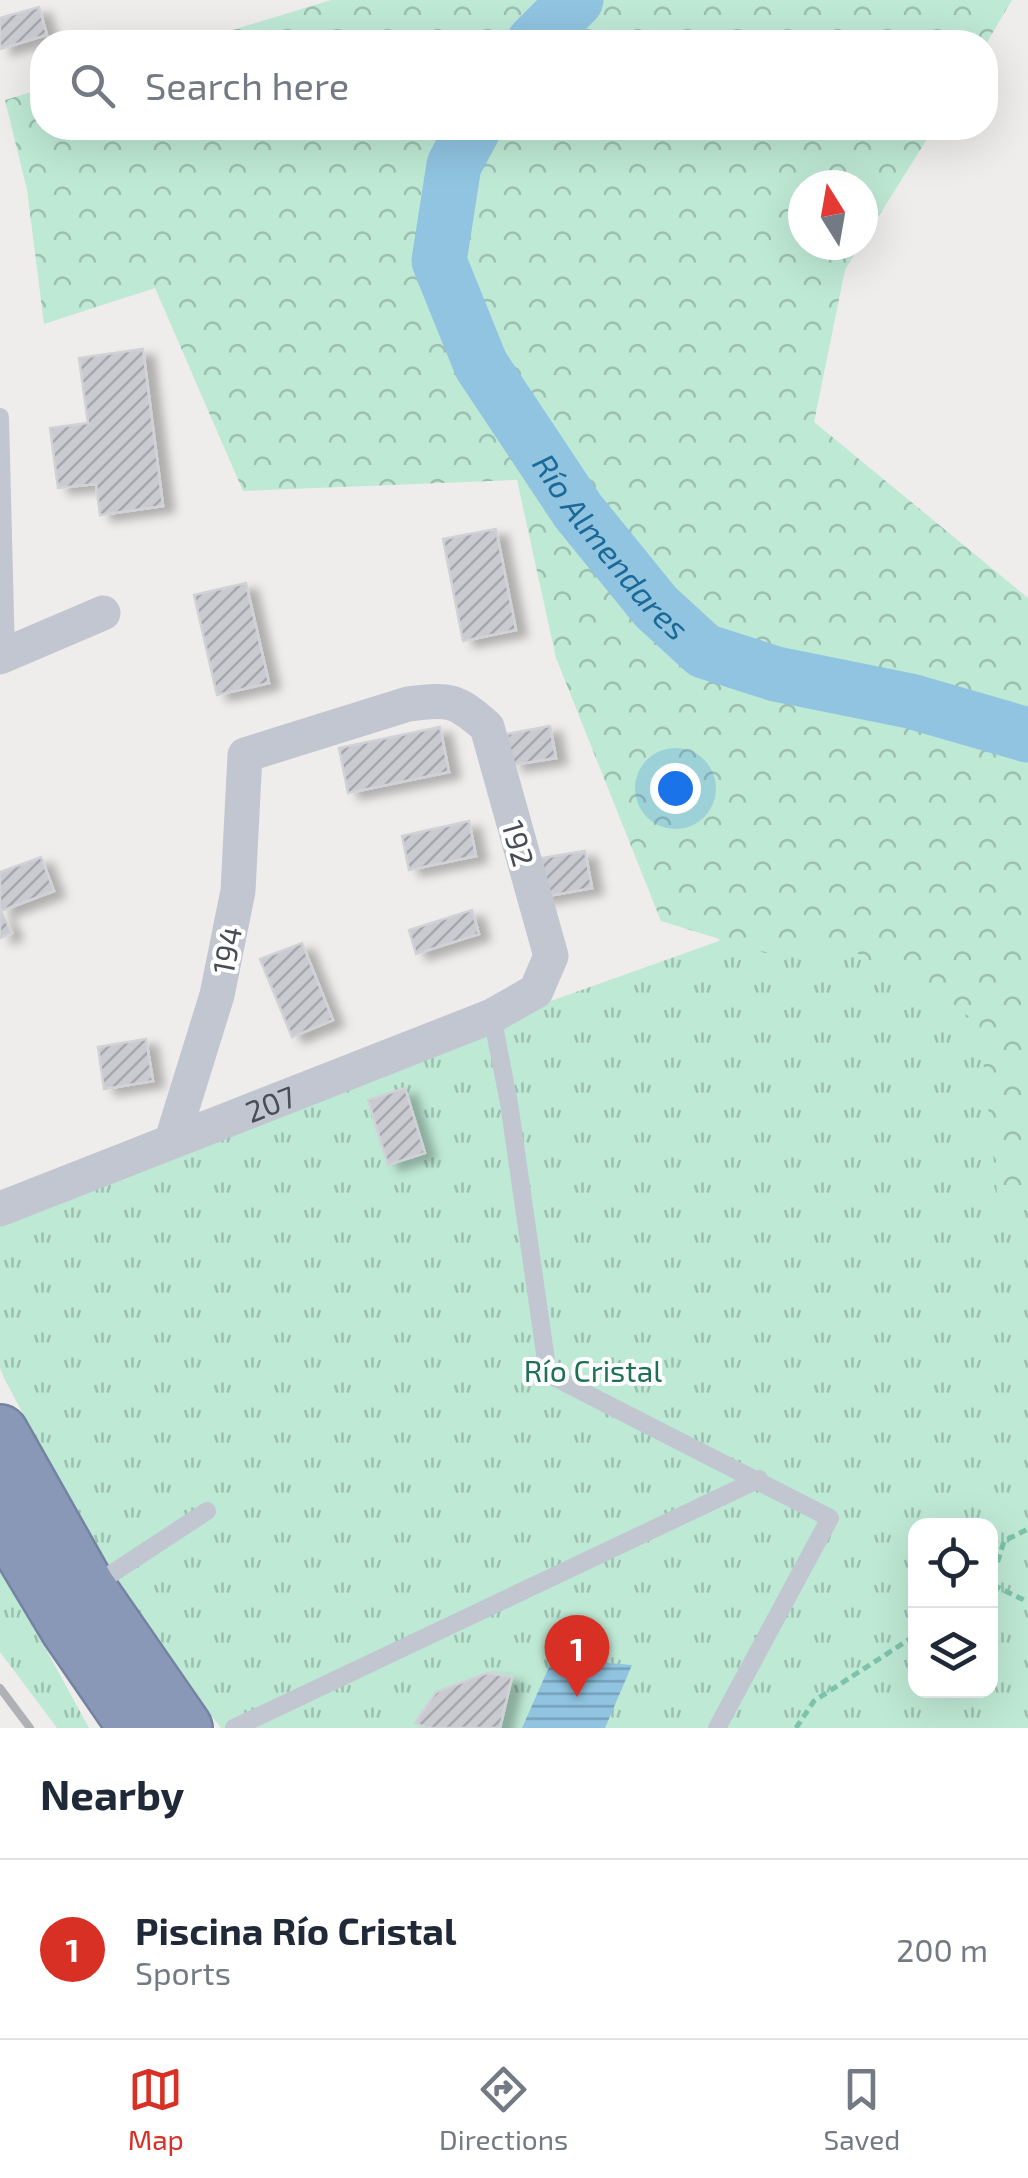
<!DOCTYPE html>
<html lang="en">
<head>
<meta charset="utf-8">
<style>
	body { margin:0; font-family:"Exo 2",sans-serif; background:#f2f2f3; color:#1f2937 }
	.controls { position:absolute; right:30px; bottom:30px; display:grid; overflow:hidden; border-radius:20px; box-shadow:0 10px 40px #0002 }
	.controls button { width:90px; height:90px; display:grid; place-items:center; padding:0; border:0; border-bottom:2px solid #e0e1e3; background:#fff; color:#1f2937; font:50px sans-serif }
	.compass { position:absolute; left:788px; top:170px; width:90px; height:90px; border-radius:50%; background:#fff; box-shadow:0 10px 40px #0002; rotate:349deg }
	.you { position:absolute; left:675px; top:788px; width:35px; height:35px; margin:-25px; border:8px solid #fff; border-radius:50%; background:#1a73e8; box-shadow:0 0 0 15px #1a73e833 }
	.badge { display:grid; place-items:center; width:65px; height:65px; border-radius:50%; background:#d93025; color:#fff; font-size:32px; font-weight:700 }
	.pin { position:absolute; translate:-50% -82px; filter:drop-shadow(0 2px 5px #0008) }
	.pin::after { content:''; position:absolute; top:52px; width:35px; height:30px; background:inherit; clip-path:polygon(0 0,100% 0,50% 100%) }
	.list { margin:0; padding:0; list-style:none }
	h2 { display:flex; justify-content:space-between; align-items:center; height:130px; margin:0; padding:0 40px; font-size:42px }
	h2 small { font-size:32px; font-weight:400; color:#747a83 }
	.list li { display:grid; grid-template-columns:65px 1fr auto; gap:30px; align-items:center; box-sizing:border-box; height:180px; padding:0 40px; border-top:2px solid #e0e1e3 }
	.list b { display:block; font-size:38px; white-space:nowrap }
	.list p { margin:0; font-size:32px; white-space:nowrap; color:#747a83 }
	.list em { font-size:32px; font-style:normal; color:#747a83 }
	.icon { flex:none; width:55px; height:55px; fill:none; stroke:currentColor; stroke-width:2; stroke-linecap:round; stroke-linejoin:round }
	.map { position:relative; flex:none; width:1028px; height:1728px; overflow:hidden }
	.search { position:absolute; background:#fff; box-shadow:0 10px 40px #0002; left:30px; right:30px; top:30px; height:110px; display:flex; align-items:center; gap:25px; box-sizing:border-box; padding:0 35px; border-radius:40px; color:#747a83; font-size:38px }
	.sheet { height:310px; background:#fff }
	nav { display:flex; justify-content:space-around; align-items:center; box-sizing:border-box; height:140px; border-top:2px solid #e0e1e3; background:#fff; font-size:28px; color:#747a83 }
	nav a { display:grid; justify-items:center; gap:5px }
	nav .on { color:#d93025 }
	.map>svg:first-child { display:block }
	.grass { fill:url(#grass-tufts); fill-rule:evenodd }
	.forest { fill:url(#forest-crowns) }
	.water { fill:url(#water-rules) }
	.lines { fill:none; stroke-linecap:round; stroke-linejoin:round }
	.river { stroke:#90c4e1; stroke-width:55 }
	.building { fill:url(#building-hatch); stroke:#d1d2d7; stroke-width:2.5; filter:url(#shadow) }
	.highway-casing { stroke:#7483a2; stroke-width:60 }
	.path { stroke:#7bc3aa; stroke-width:5; stroke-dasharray:8 5; stroke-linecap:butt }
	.lane { stroke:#c1c6d0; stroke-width:18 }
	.street { stroke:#c1c6d0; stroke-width:35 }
	.highway { stroke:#8998b6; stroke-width:55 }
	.rail { stroke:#afb1b6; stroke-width:8 }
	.labels { text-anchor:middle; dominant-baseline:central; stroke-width:8; stroke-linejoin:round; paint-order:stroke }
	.street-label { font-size:30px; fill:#474d57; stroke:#fff }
	.park-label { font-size:30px; fill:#207054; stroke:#fff }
	.water-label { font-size:32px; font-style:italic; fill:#1b6996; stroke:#fff }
</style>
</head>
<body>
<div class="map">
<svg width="1028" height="1728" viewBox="0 0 1028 1728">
	<defs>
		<pattern id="grass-tufts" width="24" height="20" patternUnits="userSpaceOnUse" patternTransform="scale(2.5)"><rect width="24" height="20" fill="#bee9d5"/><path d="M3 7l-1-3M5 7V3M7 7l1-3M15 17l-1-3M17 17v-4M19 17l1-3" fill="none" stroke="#9cbfb0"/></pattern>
		<pattern id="forest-crowns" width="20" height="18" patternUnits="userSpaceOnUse" patternTransform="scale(2.5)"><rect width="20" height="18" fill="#bee9d5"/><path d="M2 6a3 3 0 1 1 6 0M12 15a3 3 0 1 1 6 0" fill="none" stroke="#9cbfb0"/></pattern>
		<pattern id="water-rules" width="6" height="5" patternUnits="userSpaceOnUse" patternTransform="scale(2.5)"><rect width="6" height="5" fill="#90c4e1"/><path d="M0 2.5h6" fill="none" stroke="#77a1b9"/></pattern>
		<pattern id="building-hatch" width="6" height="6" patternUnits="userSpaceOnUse" patternTransform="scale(2.5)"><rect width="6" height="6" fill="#cacbd1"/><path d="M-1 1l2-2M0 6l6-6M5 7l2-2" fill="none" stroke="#a6a7ac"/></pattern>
		<filter id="shadow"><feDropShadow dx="11" dy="6" stdDeviation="5" flood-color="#0004"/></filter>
	</defs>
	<rect width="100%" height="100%" fill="#efedec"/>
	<g class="grass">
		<path d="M770,693L1028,767V1728H221C134,1621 68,1499 4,1378L0,1368V1226L545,1003L719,941ZM916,1526H990V1690H916Z"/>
		<polygon points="0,1565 89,1728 57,1728 0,1652"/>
	</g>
	<g class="forest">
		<polygon points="331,0 1012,0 986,44 193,42"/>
		<polygon points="42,89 42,128 934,128 863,241 863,185 803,185 803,245 860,245 845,270 814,422 1028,598 1028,1211 998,1201 979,1022 846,947 765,953 661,921 556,658 517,480 243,491 155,288 44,324 27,190 5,100"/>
	</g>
	<polygon class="water" points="553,1658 632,1665 605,1728 522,1728"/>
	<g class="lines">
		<g class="river">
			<polyline points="534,42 576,0"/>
			<path id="s1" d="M474,128L454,165L439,261L481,365L578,511L656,607L704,651L776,674L910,701L1028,735"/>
		</g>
	</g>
	<g class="building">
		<polygon points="39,7 47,35 0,49 0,18"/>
		<polygon points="143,349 163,506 100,515 96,484 58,488 50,428 88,423 79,358"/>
		<polygon points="496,529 516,630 463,641 443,539"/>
		<polygon points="246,583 269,683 217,695 194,595"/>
		<polygon points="550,726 556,758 512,765 507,734"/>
		<polygon points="440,727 449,772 348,793 339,748"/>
		<polygon points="469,821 476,856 409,870 402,836"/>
		<polygon points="585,851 592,888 537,898 530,860"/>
		<polygon points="41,857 54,891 1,911 12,933 0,938 0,872"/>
		<polygon points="472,910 479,934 416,954 409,930"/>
		<polygon points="302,943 333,1020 292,1037 260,959"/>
		<polygon points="146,1039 153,1081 104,1089 98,1047"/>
		<polygon points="405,1088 425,1153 388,1165 368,1100"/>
		<polygon points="487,1673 512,1677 500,1728 427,1728 415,1723 436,1692"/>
	</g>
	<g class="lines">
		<defs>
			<g id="highway">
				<polyline points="0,1433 88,1589 184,1728"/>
				<polyline points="0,1514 69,1629 137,1728"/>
			</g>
		</defs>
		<use href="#highway" class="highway-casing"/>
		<g class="path">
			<polyline points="993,1585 1028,1602"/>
			<polyline points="990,1587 1004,1541 1028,1529"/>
			<polyline points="796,1728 814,1701 916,1635"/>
		</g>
		<g class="lane">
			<polyline points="0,417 6,655"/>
			<polyline points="492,1016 509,1103 548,1374 830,1518 717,1728"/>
			<polyline points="93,1586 207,1511"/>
			<polyline points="234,1728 759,1479"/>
		</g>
		<g class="street">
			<polyline points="0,657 103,613"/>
			<path id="s2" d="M0,1209L492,1016L536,991L551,956L487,727C455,699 451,699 408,704L245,755L238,891L217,995L172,1140"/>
		</g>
		<use href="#highway" class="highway"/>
		<polyline class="rail" points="0,1688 30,1728"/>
	</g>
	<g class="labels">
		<g class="street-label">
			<text transform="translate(519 843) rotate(74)">192</text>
			<text transform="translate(226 950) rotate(-79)">194</text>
			<text stroke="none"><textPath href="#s2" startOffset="290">207</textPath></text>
		</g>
		<g class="park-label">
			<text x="593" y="1370">Río Cristal</text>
		</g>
		<g class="water-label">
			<text stroke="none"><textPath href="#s1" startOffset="475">Río Almendares</textPath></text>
		</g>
	</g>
</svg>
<div class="controls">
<button><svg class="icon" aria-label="locate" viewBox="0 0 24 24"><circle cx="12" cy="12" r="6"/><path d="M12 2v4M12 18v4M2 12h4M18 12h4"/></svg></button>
<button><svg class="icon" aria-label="layers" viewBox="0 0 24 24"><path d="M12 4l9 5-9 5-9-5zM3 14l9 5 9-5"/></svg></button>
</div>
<svg class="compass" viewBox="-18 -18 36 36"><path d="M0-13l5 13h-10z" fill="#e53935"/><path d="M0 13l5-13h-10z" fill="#747a83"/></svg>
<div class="you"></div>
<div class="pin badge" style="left:577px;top:1697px">1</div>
<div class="search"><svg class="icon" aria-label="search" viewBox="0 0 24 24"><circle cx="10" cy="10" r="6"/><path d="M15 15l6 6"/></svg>Search here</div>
</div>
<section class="sheet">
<h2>Nearby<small></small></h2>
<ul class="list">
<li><span class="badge">1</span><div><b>Piscina Río Cristal</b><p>Sports</p></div><em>200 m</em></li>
</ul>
</section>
<nav>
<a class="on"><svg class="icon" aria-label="map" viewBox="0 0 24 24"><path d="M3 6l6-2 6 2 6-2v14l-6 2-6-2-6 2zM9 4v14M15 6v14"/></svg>Map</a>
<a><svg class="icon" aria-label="directions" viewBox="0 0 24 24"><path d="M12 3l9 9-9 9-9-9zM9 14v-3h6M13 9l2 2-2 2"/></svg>Directions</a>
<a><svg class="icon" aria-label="saved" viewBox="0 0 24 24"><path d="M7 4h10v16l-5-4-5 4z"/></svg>Saved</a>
</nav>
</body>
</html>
